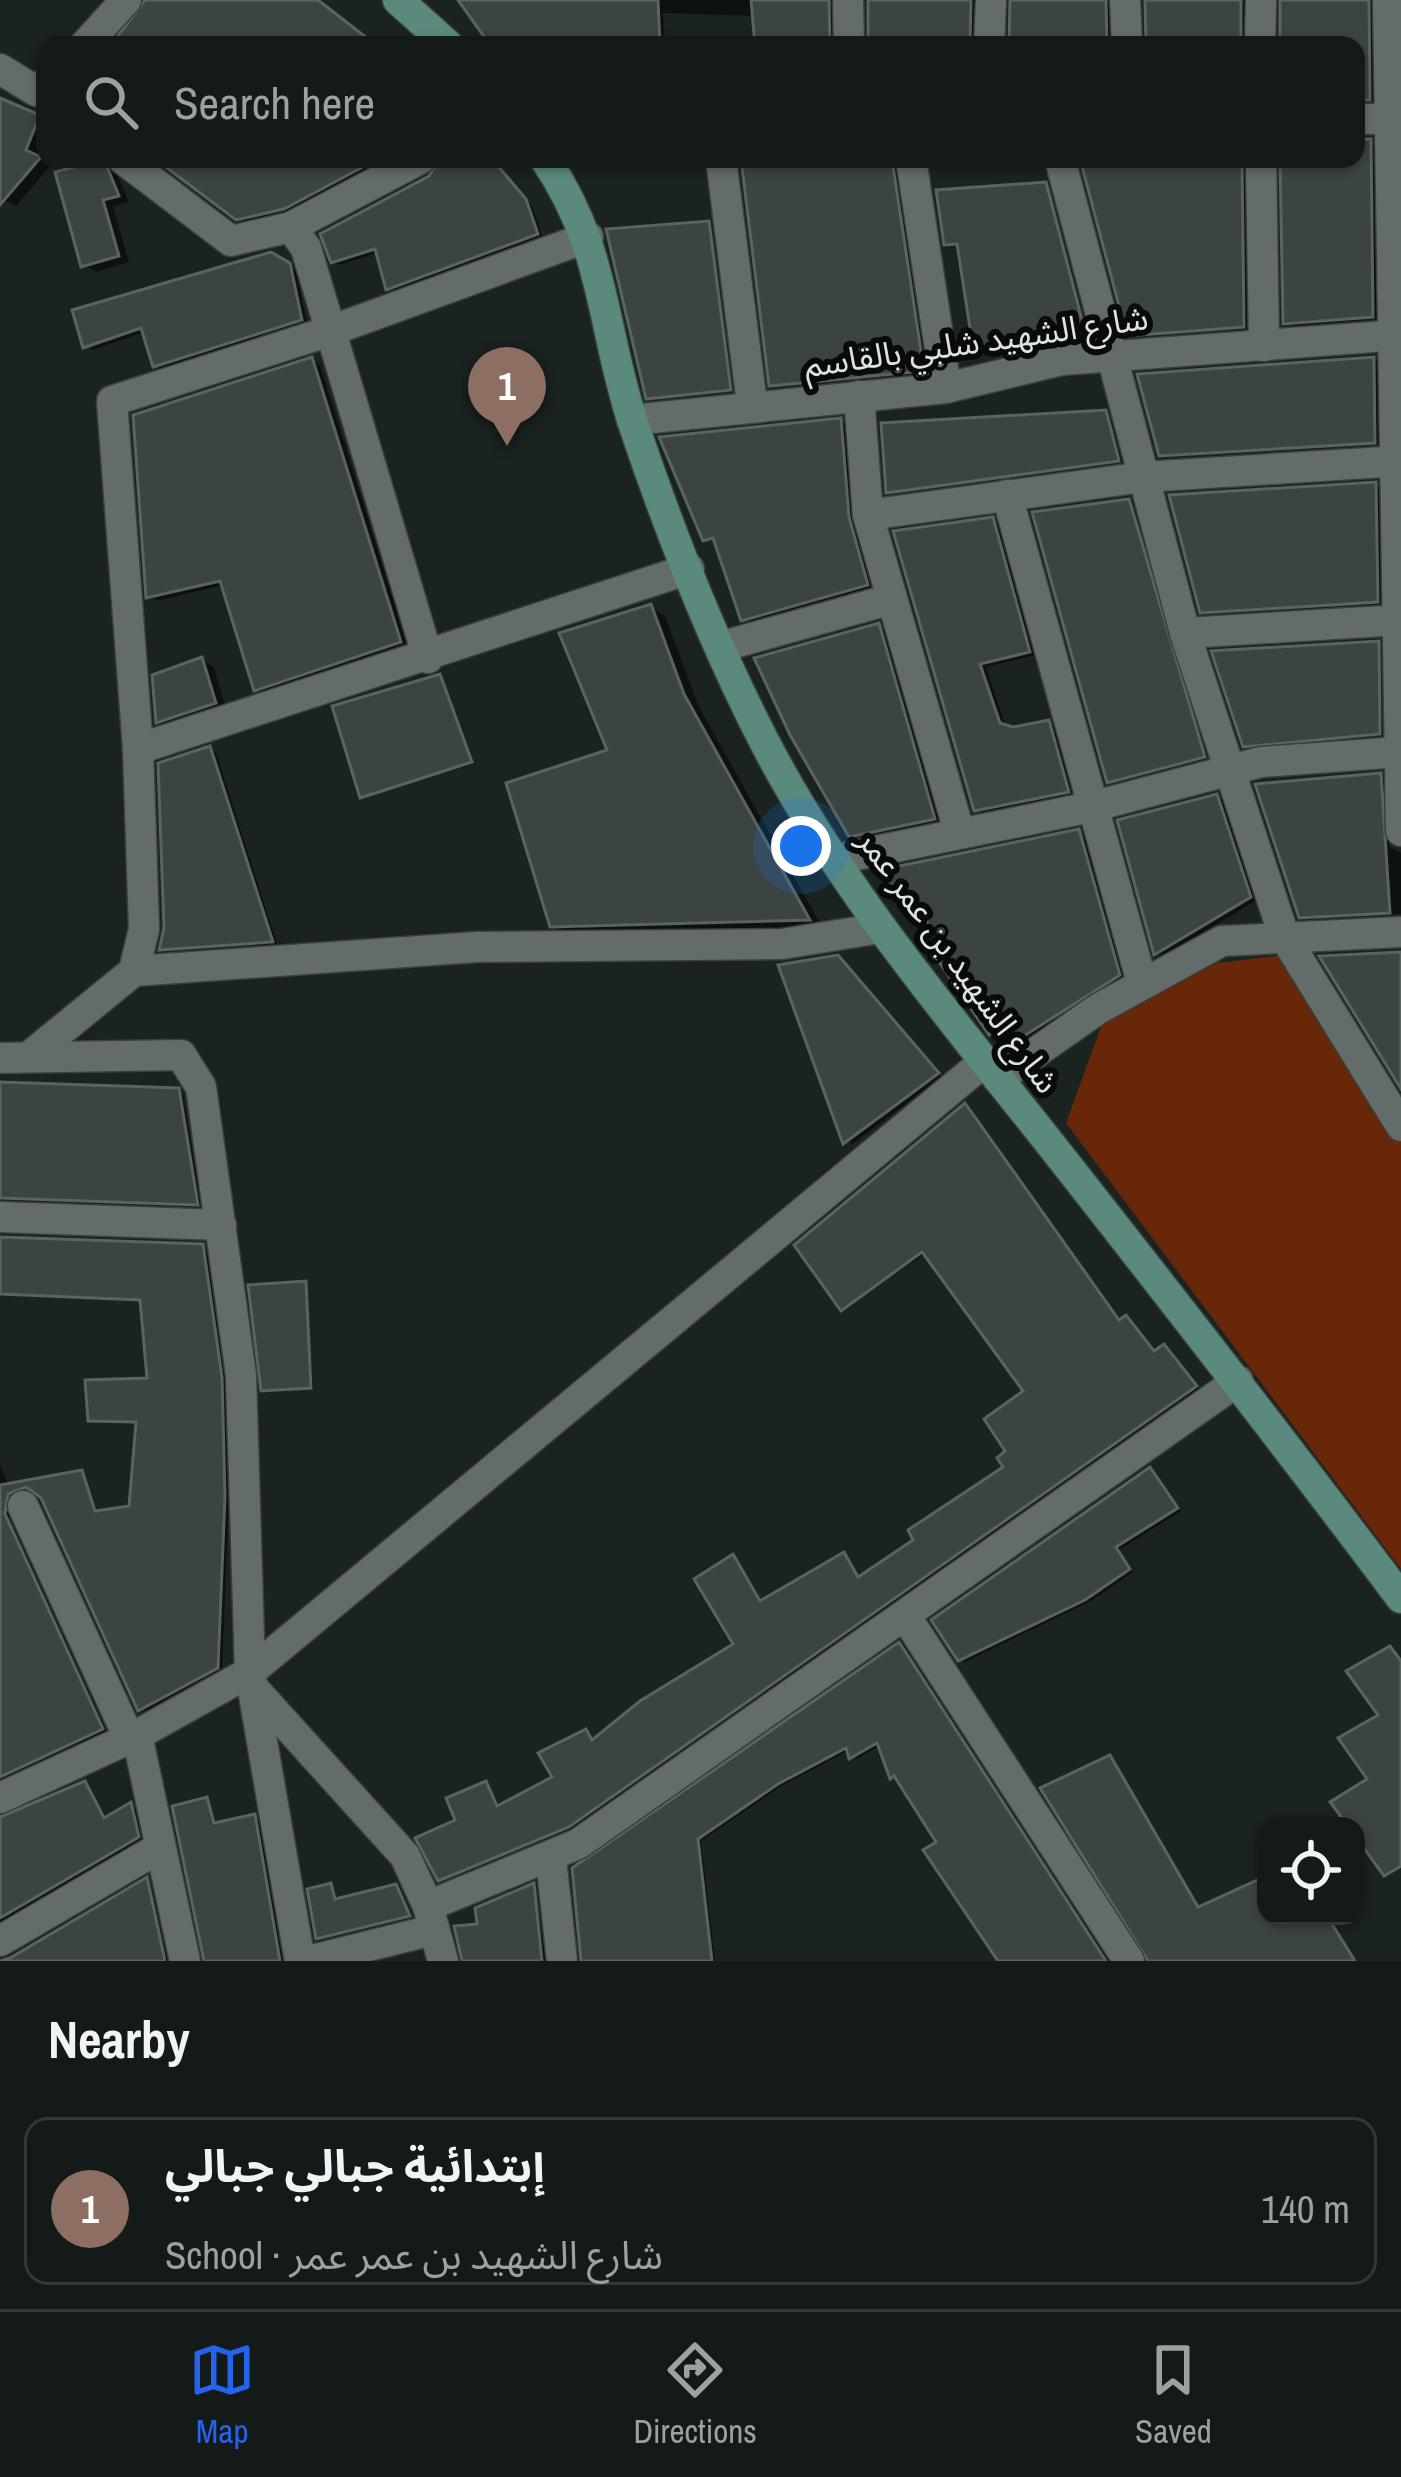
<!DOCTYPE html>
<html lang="en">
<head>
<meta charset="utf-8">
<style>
	body { margin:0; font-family:"Archivo Narrow","Noto Sans Arabic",sans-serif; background:#212725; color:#f1f3f6 }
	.controls { position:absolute; right:36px; bottom:36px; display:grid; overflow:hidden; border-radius:24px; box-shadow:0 3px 9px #0004 }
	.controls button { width:108px; height:108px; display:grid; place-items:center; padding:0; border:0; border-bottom:3px solid #333837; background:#141a18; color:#f1f3f6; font:60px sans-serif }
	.you { position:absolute; left:801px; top:846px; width:42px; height:42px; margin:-30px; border:9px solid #fff; border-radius:50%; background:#1a73e8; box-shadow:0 0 0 18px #1a73e833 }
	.badge { display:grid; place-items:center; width:78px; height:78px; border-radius:50%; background:#2563eb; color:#fff; font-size:39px; font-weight:700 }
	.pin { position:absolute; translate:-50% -99px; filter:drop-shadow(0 3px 6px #0008) }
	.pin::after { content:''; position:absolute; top:63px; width:42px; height:36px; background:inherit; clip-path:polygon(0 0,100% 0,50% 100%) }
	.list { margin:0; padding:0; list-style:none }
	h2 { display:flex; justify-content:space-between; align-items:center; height:156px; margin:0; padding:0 48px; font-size:51px }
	h2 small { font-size:39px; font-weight:400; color:#9da1a2 }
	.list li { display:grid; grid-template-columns:78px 1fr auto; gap:36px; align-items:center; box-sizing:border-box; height:168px; margin:0 24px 24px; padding:0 24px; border:3px solid #333837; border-radius:24px }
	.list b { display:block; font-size:45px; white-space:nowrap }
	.list p { margin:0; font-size:39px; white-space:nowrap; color:#9da1a2 }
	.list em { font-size:39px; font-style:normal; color:#9da1a2 }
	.icon { flex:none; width:66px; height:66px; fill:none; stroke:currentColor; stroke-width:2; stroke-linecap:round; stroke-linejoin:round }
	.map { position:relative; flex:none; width:1401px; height:1961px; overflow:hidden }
	.search { position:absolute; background:#141a18; box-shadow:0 3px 9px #0004; left:36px; right:36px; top:36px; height:132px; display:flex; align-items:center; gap:30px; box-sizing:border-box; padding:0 42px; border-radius:24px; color:#9da1a2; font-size:45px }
	.sheet { height:348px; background:#141a18 }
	nav { display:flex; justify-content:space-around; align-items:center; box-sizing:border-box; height:168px; border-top:3px solid #333837; background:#141a18; font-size:33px; color:#9da1a2 }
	nav a { display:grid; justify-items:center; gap:6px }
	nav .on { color:#2563eb }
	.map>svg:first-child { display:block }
	.green { fill:#682708 }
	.shadow { fill:#0007 }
	.building { fill:#3b4441; stroke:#59635f; stroke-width:3 }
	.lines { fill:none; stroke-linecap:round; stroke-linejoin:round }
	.street-casing { stroke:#39403e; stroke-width:33 }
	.secondary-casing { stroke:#39403e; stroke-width:33 }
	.street { stroke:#636c69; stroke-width:30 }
	.secondary { stroke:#598a7d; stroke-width:30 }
	.labels { text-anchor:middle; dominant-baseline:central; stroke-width:12; stroke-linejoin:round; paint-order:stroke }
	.street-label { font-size:33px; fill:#dde3e1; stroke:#080b0a }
</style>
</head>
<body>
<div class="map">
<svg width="1401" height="1961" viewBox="0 0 1401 1961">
	<rect width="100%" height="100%" fill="#1a2320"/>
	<polygon class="green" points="1284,955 1401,1141 1401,1569 1066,1123 1102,1024 1217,963"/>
	<g class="shadow">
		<polygon points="461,0 835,0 834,45 758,45 755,16 663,13 665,45 494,45"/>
		<polygon points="867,0 979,0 978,45 869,45"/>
		<polygon points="1013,0 1112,0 1112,45 1010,45"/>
		<polygon points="1144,0 1249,0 1249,45 1147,45"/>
		<polygon points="1284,0 1375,0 1375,101 1356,103 1356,45 1281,45"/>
		<polygon points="0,96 45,118 37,158 50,166 16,206 0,198"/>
		<polygon points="1356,140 1376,145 1378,319 1292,326 1286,322 1284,159 1356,159"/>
		<polygon points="160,159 391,159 292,211 245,222"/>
		<polygon points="443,159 493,159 532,206 543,238 396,292 389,288 379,252 340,265 333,261 432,178"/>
		<polygon points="743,159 896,159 928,373 772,385"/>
		<polygon points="1083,159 1248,159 1249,329 1129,334"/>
		<polygon points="103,162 115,169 129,202 113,206 129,262 96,272 84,265"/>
		<polygon points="1045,186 1090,340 980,349 960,245 947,243"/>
		<polygon points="708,224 733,391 652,399 649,397"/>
		<polygon points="271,255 296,270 307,323 162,369 155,365 145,332 92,350 86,346"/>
		<polygon points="312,360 320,365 408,646 265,693 257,689 224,585 157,601 149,596"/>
		<polygon points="1373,360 1378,362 1379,444 1161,454"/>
		<polygon points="1105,413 1122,462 889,491"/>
		<polygon points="840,421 846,425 854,522 872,588 749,622 743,619 717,541 706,539"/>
		<polygon points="1375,485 1381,489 1383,604 1202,611"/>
		<polygon points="1129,502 1207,758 1113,783 1109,781"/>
		<polygon points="992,521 1000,525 1036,655 986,667 1006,728 1049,723 1056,728 1075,795 984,813 976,809 897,534"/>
		<polygon points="651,608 665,616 698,705 822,927 567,934 552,925 611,752"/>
		<polygon points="878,626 887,631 942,823 860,840 851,834"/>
		<polygon points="1378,644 1382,734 1248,746"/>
		<polygon points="202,660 214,667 226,709 170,728 158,721"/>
		<polygon points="440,677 474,764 362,796"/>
		<polygon points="210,749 216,753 277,944 168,951 162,948"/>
		<polygon points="1380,776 1386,779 1389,846 1401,853 1401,914 1307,919 1301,916"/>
		<polygon points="1217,797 1223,801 1256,901 1163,956 1157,953"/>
		<polygon points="1079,832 1087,837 1127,980 1027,1044 1010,1030 999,1038 991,1033 931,924 913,917"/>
		<polygon points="843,962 942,1077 851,1145 783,967"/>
		<polygon points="0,1084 183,1094 201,1205 0,1200"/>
		<polygon points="965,1107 1121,1322 1130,1321 1155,1353 1169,1349 1199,1389 573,1828 440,1879 459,1821 486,1785 500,1808 556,1778 586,1732 594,1742 737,1645 733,1558 762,1603 844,1556 860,1580 1007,1468 1027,1392 926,1253 843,1309"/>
		<polygon points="0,1240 207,1250 225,1381 229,1500 222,1670 145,1712 43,1496 30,1487 10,1498 9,1519 106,1731 0,1780 0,1465 9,1486 82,1473 98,1514 132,1509 139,1422 91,1419 151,1381 143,1301 0,1295"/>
		<polygon points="306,1284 313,1388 266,1390"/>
		<polygon points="1150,1470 1181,1511 1119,1550 1133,1572 1091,1601 965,1662 960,1659"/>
		<polygon points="899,1646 1109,1961 1001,1961 941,1842 892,1776 881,1745 856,1759 850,1750 783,1785 701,1841 715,1961 584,1961 575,1869"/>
		<polygon points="1110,1759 1200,1909 1266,1879 1266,1916 1327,1916 1355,1961 1151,1961"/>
		<polygon points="84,1784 106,1820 135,1808 142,1840 0,1923 0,1818"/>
		<polygon points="207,1800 217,1825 259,1819 283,1961 206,1961"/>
		<polygon points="147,1881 168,1961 4,1961 11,1961"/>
		<polygon points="330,1886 337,1902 396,1887 412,1917 322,1939"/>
		<polygon points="534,1887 546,1961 464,1961 480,1926"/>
	</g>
	<g class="building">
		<polygon points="145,0 318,0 376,45 111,45"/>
		<polygon points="458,0 658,0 660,45 490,45"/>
		<polygon points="751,0 829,0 830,45 755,45"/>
		<polygon points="868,0 971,0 970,45 868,45"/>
		<polygon points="1010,0 1106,0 1107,45 1009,45"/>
		<polygon points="1145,0 1241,0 1241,45 1146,45"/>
		<polygon points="1280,0 1369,0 1370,100 1356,100 1356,45 1280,45"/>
		<polygon points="0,98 40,115 26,150 41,157 0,205"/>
		<polygon points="1356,139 1371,139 1373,317 1283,324 1280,159 1356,159"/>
		<polygon points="104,159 119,196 103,200 119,256 81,267 55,172"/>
		<polygon points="155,159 378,159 284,209 236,220"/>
		<polygon points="439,159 492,159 526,199 538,234 386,290 375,249 331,263 320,234 429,176"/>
		<polygon points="741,159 892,159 924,371 769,386"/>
		<polygon points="1080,159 1242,159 1244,327 1127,336"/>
		<polygon points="1046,182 1087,339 973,348 957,244 944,245 936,190"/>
		<polygon points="709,221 731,390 646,399 606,229"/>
		<polygon points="271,252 290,263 302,320 153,367 141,328 83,348 72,310"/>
		<polygon points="312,357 401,642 254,691 220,581 146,598 133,415"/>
		<polygon points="1374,357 1375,443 1159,456 1137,374"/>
		<polygon points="1106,410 1119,461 886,493 881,423"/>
		<polygon points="841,418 849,517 868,585 741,621 713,538 703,541 659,437"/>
		<polygon points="1376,482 1378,602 1200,613 1169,495"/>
		<polygon points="1129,499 1205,757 1107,783 1032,512"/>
		<polygon points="993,517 1030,652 980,664 1000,723 1013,727 1049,720 1069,792 974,811 893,531"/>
		<polygon points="651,604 684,694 810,920 550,927 506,783 607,750 559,633"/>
		<polygon points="879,623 935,819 849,837 790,735 754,658"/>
		<polygon points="1379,641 1380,734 1243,747 1211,651"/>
		<polygon points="202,657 216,703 156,723 152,675"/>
		<polygon points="440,674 472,762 360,798 332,706"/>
		<polygon points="210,746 273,942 159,950 164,928 158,763"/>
		<polygon points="1381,773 1390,913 1299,918 1255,784"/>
		<polygon points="1217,794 1251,897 1154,955 1117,820"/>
		<polygon points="1079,829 1120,975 1016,1041 1002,1025 989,1035 937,959 946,955 926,921 911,919 880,870"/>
		<polygon points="1401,952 1401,1089 1319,956"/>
		<polygon points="838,955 939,1073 843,1144 778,965"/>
		<polygon points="0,1082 179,1088 198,1205 0,1198"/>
		<polygon points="965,1103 1119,1320 1126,1315 1154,1351 1164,1344 1197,1386 569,1827 438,1881 415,1838 455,1820 446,1798 486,1781 497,1806 552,1777 538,1753 586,1729 592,1740 640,1701 733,1644 694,1579 733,1554 760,1601 844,1552 858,1577 913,1540 908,1530 1003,1467 997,1458 1005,1451 984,1419 1023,1391 922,1252 841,1311 794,1245"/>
		<polygon points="0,1237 203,1244 222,1377 225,1496 218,1668 138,1711 41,1498 26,1487 8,1494 5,1514 103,1729 0,1777 0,1485 82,1470 95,1511 129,1506 136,1422 88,1421 85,1380 147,1378 140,1300 0,1294"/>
		<polygon points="306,1281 311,1388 261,1391 248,1285"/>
		<polygon points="1150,1467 1178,1508 1116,1547 1130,1569 1085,1600 958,1661 931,1620"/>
		<polygon points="899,1642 1106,1961 998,1961 923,1850 936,1842 894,1776 890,1779 877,1743 849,1759 846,1748 778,1784 698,1839 712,1961 581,1961 572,1868"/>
		<polygon points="1390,1646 1401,1661 1401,1866 1384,1876 1356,1837 1356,1826 1348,1826 1330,1802 1367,1779 1338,1738 1378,1715 1346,1671"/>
		<polygon points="1110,1755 1198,1907 1266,1876 1266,1916 1327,1916 1355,1961 1148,1961 1040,1788"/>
		<polygon points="85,1781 104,1818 131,1802 139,1837 0,1918 0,1817"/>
		<polygon points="207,1797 214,1823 255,1814 280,1961 204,1961 172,1806"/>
		<polygon points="147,1877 165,1961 0,1961 10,1958"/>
		<polygon points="331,1883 335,1899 396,1884 410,1916 316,1939 307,1889"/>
		<polygon points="534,1883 542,1961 462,1961 454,1926 477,1924 475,1908"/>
	</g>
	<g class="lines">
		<defs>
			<g id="street">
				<polyline points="848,0 849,45"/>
				<polyline points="1125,0 1127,45"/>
				<polyline points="1388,0 1401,831"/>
				<polyline points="85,45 126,0"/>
				<polyline points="989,45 991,0"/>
				<polyline points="1260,45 1261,0"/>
				<polyline points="0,69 36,91 45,83"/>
				<polyline points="1356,119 1401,119"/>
				<polyline points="123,159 231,241 291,227 306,248 428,658"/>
				<polyline points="721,159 752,404"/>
				<polyline points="911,159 946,388"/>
				<polyline points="1060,159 1185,633 1284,936 1401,1126"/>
				<polyline points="1261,159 1264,346"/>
				<polyline points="291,227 420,159"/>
				<polyline points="859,396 868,515 959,831"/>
				<polyline points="632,420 946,388 1062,360 1401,335"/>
				<polyline points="1007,495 1142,983"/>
				<polyline points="868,515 1143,477 1401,461"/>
				<polyline points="1185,633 1401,620"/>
				<polyline points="720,647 888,600"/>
				<polyline points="138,749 689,569"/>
				<polyline points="837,859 1091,807 1261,762 1401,752"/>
				<polyline points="134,971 144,929 138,749 112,401 330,331 588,237"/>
				<polyline points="31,1055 134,971 477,947 782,944 881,928"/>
				<polyline points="0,1058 181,1055 201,1087 241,1375 250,1672 137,1735 0,1798"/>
				<polyline points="998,1079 1098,1009 1222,941 1401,932"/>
				<polyline points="0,1217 221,1225"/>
				<polyline points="23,1506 129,1738"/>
				<polyline points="906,1617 1129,1961"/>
				<polyline points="254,1689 405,1856 428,1906"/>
				<polyline points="137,1735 185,1961"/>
				<polyline points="551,1858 562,1961"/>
				<polyline points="0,1941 159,1848"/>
				<polyline points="300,1961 250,1672 985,1061"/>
				<polyline points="308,1961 433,1930"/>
				<polyline points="443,1961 428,1906 578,1844 1238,1381"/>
			</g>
			<g id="secondary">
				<polyline points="398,0 448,45"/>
				<path d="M545,159C606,249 601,325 633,423C669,530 712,640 764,741C840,888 950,1017 1052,1146C1170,1296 1287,1446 1401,1598"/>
			</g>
		</defs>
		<use href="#street" class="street-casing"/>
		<use href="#secondary" class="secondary-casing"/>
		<use href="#street" class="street"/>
		<use href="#secondary" class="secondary"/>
	</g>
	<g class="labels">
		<g class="street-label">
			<text transform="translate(976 341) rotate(-8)">شارع الشهيد شلبي بالقاسم</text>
			<text transform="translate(959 961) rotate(54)">شارع الشهيد بن عمر عمر</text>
		</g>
	</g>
</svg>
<div class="controls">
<button><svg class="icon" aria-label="locate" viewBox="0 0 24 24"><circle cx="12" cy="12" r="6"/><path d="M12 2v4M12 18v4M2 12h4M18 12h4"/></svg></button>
</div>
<div class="you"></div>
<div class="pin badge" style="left:507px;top:446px;background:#8d6e63">1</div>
<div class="search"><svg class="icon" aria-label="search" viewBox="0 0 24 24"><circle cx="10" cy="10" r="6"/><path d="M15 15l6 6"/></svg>Search here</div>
</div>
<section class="sheet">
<h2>Nearby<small></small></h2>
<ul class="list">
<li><span class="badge" style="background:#8d6e63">1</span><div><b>إبتدائية جبالي جبالي</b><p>School · شارع الشهيد بن عمر عمر</p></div><em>140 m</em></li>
</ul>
</section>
<nav>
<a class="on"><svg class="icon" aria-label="map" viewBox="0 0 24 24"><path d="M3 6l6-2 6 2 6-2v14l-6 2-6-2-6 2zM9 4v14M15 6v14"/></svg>Map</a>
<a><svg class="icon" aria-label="directions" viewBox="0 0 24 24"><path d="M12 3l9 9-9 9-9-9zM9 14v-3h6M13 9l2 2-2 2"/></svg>Directions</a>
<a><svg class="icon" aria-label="saved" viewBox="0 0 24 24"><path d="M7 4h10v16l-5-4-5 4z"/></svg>Saved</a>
</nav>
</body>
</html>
